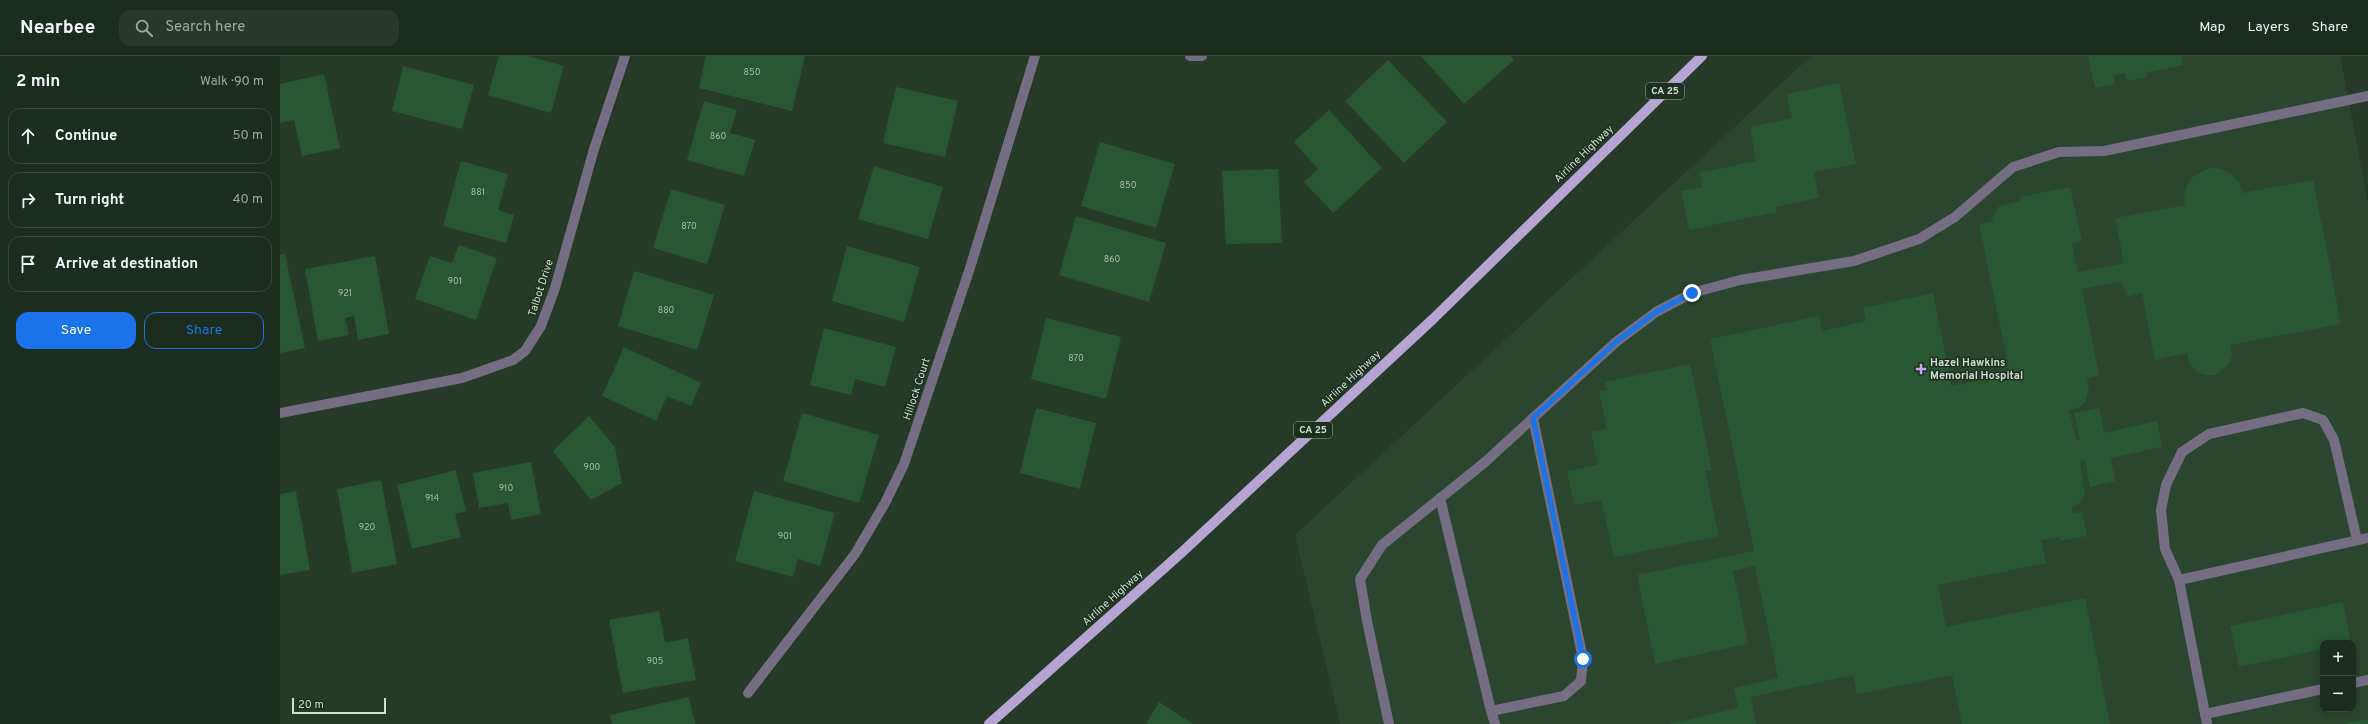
<!DOCTYPE html>
<html lang="en">
<head>
<meta charset="utf-8">
<style>
	body { margin:0; font-family:Overpass,sans-serif; background:#29382b; color:#f1f3f6 }
	.controls { position:absolute; right:12px; bottom:12px; display:grid; overflow:hidden; border-radius:8px; box-shadow:0 2px 10px #0003 }
	.controls button { width:36px; height:36px; display:grid; place-items:center; padding:0; border:0; border-bottom:1px solid #3a483c; background:#1c2c1e; color:#f1f3f6; font:20px sans-serif }
	.scale { position:absolute; left:12px; bottom:10px; width:94px; box-sizing:border-box; padding-left:4px; border:2px solid #d1ddd2; border-top:0; font-size:11px; line-height:14px; white-space:nowrap; color:#d1ddd2; -webkit-text-stroke:3px #1c301f; paint-order:stroke }
	.stop { position:absolute; width:12px; height:12px; margin:-9px; border:3px solid #1a73e8; border-radius:50%; background:#fff }
	.stop.end { background:#1a73e8; border-color:#fff; box-shadow:0 1px 4px #0008 }
	.list { margin:0; padding:0; list-style:none }
	h2 { display:flex; justify-content:space-between; align-items:center; height:52px; margin:0; padding:0 16px; font-size:17px }
	h2 small { font-size:13px; font-weight:400; color:#a0a7a4 }
	.list li { display:grid; grid-template-columns:26px 1fr auto; gap:12px; align-items:center; box-sizing:border-box; height:56px; margin:0 8px 8px; padding:0 8px; border:1px solid #3a483c; border-radius:12px }
	.list b { display:block; font-size:15px; white-space:nowrap }
	.list em { font-size:13px; font-style:normal; color:#a0a7a4 }
	.actions { display:flex; gap:8px; padding:12px 16px }
	.actions a { flex:1; padding:9px 0; border:1px solid #1a73e8; border-radius:12px; text-align:center; font-size:14px; color:#1a73e8 }
	.actions .main { background:#1a73e8; color:#fff }
	.icon { flex:none; width:22px; height:22px; fill:none; stroke:currentColor; stroke-width:2; stroke-linecap:round; stroke-linejoin:round }
	.map { position:relative; flex:none; width:2088px; height:668px; overflow:hidden }
	header { display:flex; align-items:center; gap:24px; box-sizing:border-box; height:56px; padding:0 20px; background:#1c2c1e; border-bottom:1px solid #3a483c }
	header strong { font-size:19px }
	nav { display:flex; gap:22px; margin-inline-start:auto; font-size:14px }
	.search { width:280px; height:36px; background:#29382b; display:flex; align-items:center; gap:10px; box-sizing:border-box; padding:0 14px; border-radius:12px; color:#a0a7a4; font-size:15px }
	main { display:flex }
	aside { flex:1; background:#1c2c1e }
	.map>svg:first-child { display:block }
	.built { fill:#2b462f; fill-rule:evenodd }
	.building { fill:#285731 }
	.lines { fill:none; stroke-linecap:round; stroke-linejoin:round }
	.minor { stroke:#756d84; stroke-width:10 }
	.major { stroke:#b6a5d3; stroke-width:10 }
	.route { stroke:#1a73e8; stroke-width:5 }
	.poi-dot { fill:#c4a7f1; stroke:#1c301f; stroke-width:1.5 }
	.labels { text-anchor:middle; dominant-baseline:central; stroke-width:3; stroke-linejoin:round; paint-order:stroke }
	.number-label { font-size:9px; fill:#a7bcaa }
	.shield { fill:#1c301f; stroke:#9ba99c; stroke-width:1 }
	.shield-label { font-size:10px; font-weight:bold; fill:#d1ddd2 }
	.street-label { font-size:11px; fill:#d1ddd2; stroke:#1c301f }
	.poi-label { font-size:11px; font-weight:bold; fill:#d1ddd2; stroke:#1c301f; text-anchor:start }
</style>
</head>
<body>
<header>
<strong>Nearbee</strong>
<div class="search"><svg class="icon" aria-label="search" viewBox="0 0 24 24"><circle cx="10" cy="10" r="6"/><path d="M15 15l6 6"/></svg>Search here</div>
<nav><a>Map</a><a>Layers</a><a>Share</a></nav>
</header>
<main>
<aside>
<h2>2 min<small>Walk · 90 m</small></h2>
<ul class="list">
<li><svg class="icon" aria-label="ahead" viewBox="0 0 24 24"><path d="M12 20V5M6 11l6-6 6 6"/></svg><div><b>Continue</b></div><em>50 m</em></li>
<li><svg class="icon" aria-label="right" viewBox="0 0 24 24"><path d="M7 20v-9h11M14 6l5 5-5 5"/></svg><div><b>Turn right</b></div><em>40 m</em></li>
<li><svg class="icon" aria-label="arrive" viewBox="0 0 24 24"><path d="M6 21V4h12l-3 4 3 4H6"/></svg><div><b>Arrive at destination</b></div></li>
</ul>
<div class="actions"><a class="main">Save</a><a>Share</a></div>
</aside>
<div class="map">
<svg width="2088" height="668" viewBox="0 0 2088 668">
	<rect width="100%" height="100%" fill="#263a28"/>
	<path class="built" d="M1531,0H2060L2088,147V668H1060L1015,479ZM2043,587H2073V653H2043Z"/>
	<g class="building">
		<polygon points="219,0 249,0 284,10 271,57 208,39"/>
		<polygon points="426,0 525,0 512,55 419,32"/>
		<polygon points="1141,0 1231,0 1234,4 1184,48"/>
		<polygon points="1808,0 1901,0 1903,9 1866,17 1867,21 1847,25 1845,17 1833,19 1835,28 1815,32"/>
		<polygon points="1108,4 1167,66 1124,107 1065,45"/>
		<polygon points="123,10 194,29 182,73 112,55"/>
		<polygon points="44,18 60,92 22,100 14,64 0,67 0,28"/>
		<polygon points="1559,27 1576,108 1534,116 1539,142 1496,151 1497,156 1409,174 1401,135 1422,131 1419,117 1476,105 1470,71 1512,62 1507,38"/>
		<polygon points="616,31 678,45 665,101 603,87"/>
		<polygon points="424,45 457,54 450,77 475,84 464,120 407,104"/>
		<polygon points="1049,54 1102,112 1053,157 1024,126 1038,113 1014,86"/>
		<polygon points="820,86 895,108 876,172 801,150"/>
		<polygon points="181,105 228,118 218,154 234,159 226,187 163,170"/>
		<polygon points="594,110 663,131 648,183 578,163"/>
		<polygon points="1929,112 1941,113 1951,118 1959,126 1963,137 2033,124 2061,268 1950,289 1952,298 1949,308 1935,319 1925,319 1916,315 1909,307 1907,297 1875,304 1862,237 1846,241 1842,225 1802,233 1819,319 1807,322 1809,333 1805,346 1799,352 1789,354 1796,384 1800,383 1794,357 1819,352 1824,377 1877,365 1882,391 1831,402 1835,425 1810,431 1805,404 1800,405 1805,439 1798,449 1792,451 1793,457 1802,456 1807,480 1780,485 1779,481 1761,484 1766,507 1658,529 1666,571 1805,542 1830,668 1682,668 1672,619 1577,638 1573,619 1471,641 1476,668 1389,668 1458,652 1454,632 1498,622 1475,510 1453,515 1468,588 1375,608 1357,519 1474,495 1430,283 1539,260 1542,275 1586,265 1583,252 1653,237 1672,330 1730,318 1699,168 1713,165 1712,161 1719,150 1741,145 1740,141 1790,131 1802,185 1792,187 1798,216 1844,207 1835,162 1905,149 1904,139 1907,129 1912,121"/>
		<polygon points="998,113 1002,187 946,188 942,115"/>
		<polygon points="391,133 445,149 427,208 373,192"/>
		<polygon points="796,160 886,187 869,246 779,219"/>
		<polygon points="179,189 217,202 196,264 135,243 150,200 172,207"/>
		<polygon points="567,190 640,211 624,266 552,245"/>
		<polygon points="5,198 25,292 0,297 0,199"/>
		<polygon points="95,200 109,278 78,284 74,260 65,262 69,279 38,285 25,213"/>
		<polygon points="354,215 434,239 417,294 338,270"/>
		<polygon points="766,262 841,281 826,343 751,323"/>
		<polygon points="544,272 616,291 605,331 575,323 571,339 530,329"/>
		<polygon points="344,291 421,327 411,350 387,340 376,365 322,340"/>
		<polygon points="1410,308 1432,414 1425,415 1439,480 1334,501 1321,444 1294,449 1287,415 1318,409 1311,376 1327,373 1319,335 1327,334 1325,326"/>
		<polygon points="756,352 816,367 800,433 740,417"/>
		<polygon points="522,357 599,379 579,447 503,425"/>
		<polygon points="309,360 335,391 342,427 311,444 273,395"/>
		<polygon points="251,406 261,458 231,464 228,447 199,452 193,417"/>
		<polygon points="176,414 186,455 175,458 181,481 132,493 117,429"/>
		<polygon points="101,424 117,508 72,517 57,433"/>
		<polygon points="16,435 30,514 0,519 0,438"/>
		<polygon points="474,435 555,457 540,510 518,503 513,521 455,505"/>
		<polygon points="2063,546 2071,587 2043,587 2043,593 1959,611 1950,570"/>
		<polygon points="379,555 385,587 408,582 416,624 343,637 329,564"/>
		<polygon points="409,641 415,668 332,668 330,659"/>
		<polygon points="879,646 913,668 866,668"/>
		<polygon points="2088,663 2088,668 2066,668 2066,667"/>
	</g>
	<g class="lines">
		<g class="minor">
			<polyline points="910,0 922,0"/>
			<polyline points="0,357 182,322 233,304 245,295 261,270 275,232 314,93 345,0"/>
			<polyline points="1160,442 1211,655"/>
			<polyline points="1899,524 1885,493 1881,454 1886,429 1902,396 1929,378 2023,357 2043,364 2054,384 2077,484"/>
			<polyline points="2073,627 2088,624"/>
			<polyline points="468,637 575,498 605,447 624,408 690,212 755,0"/>
			<polyline points="1925,658 2043,633"/>
			<polyline points="1109,668 1087,565 1080,523 1102,489 1204,407 1336,286 1376,256 1412,237 1460,224 1574,205 1639,183 1675,161 1733,111 1779,96 1824,95 2088,40"/>
			<polyline points="1215,668 1211,655 1284,640 1301,625 1303,603 1253,362"/>
			<polyline points="1927,668 1899,524 2088,482"/>
		</g>
		<polyline class="major" points="709,668 900,498 1153,263 1422,0"/>
	</g>
	<g class="lines">
		<polyline class="route" points="1303,603 1253,362 1336,286 1376,256 1412,237"/>
	</g>
	<path class="poi-dot" d="M1639 307h4v4h4v4h-4v4h-4v-4h-4v-4h4z"/>
	<g class="labels">
		<g class="number-label">
			<text x="472" y="16">850</text>
			<text x="438" y="80">860</text>
			<text x="848" y="129">850</text>
			<text x="198" y="136">881</text>
			<text x="409" y="170">870</text>
			<text x="832" y="203">860</text>
			<text x="175" y="225">901</text>
			<text x="65" y="237">921</text>
			<text x="386" y="254">880</text>
			<text x="796" y="302">870</text>
			<text x="312" y="411">900</text>
			<text x="226" y="432">910</text>
			<text x="152" y="442">914</text>
			<text x="87" y="471">920</text>
			<text x="505" y="480">901</text>
			<text x="375" y="605">905</text>
		</g>
		<g class="shield">
			<rect x="1366" y="27" width="38" height="16" rx="3"/>
			<rect x="1014" y="366" width="38" height="16" rx="3"/>
		</g>
		<g class="shield-label">
			<text x="1385" y="35">CA 25</text>
			<text x="1033" y="374">CA 25</text>
		</g>
		<g class="street-label">
			<text transform="translate(1304 98) rotate(-44)">Airline Highway</text>
			<text transform="translate(261 232) rotate(-72)">Talbot Drive</text>
			<text transform="translate(1071 323) rotate(-43)">Airline Highway</text>
			<text transform="translate(637 333) rotate(-72)">Hillock Court</text>
			<text transform="translate(833 542) rotate(-42)">Airline Highway</text>
		</g>
		<g class="poi-label">
			<text x="1650" y="307">Hazel Hawkins<tspan x="1650" dy="13">Memorial Hospital</tspan></text>
		</g>
	</g>
</svg>
<div class="controls">
<button>+</button>
<button>−</button>
</div>
<div class="scale">20 m</div>
<div class="stop" style="left:1303px;top:603px"></div>
<div class="stop end" style="left:1412px;top:237px"></div>
</div>
</main>
</body>
</html>
